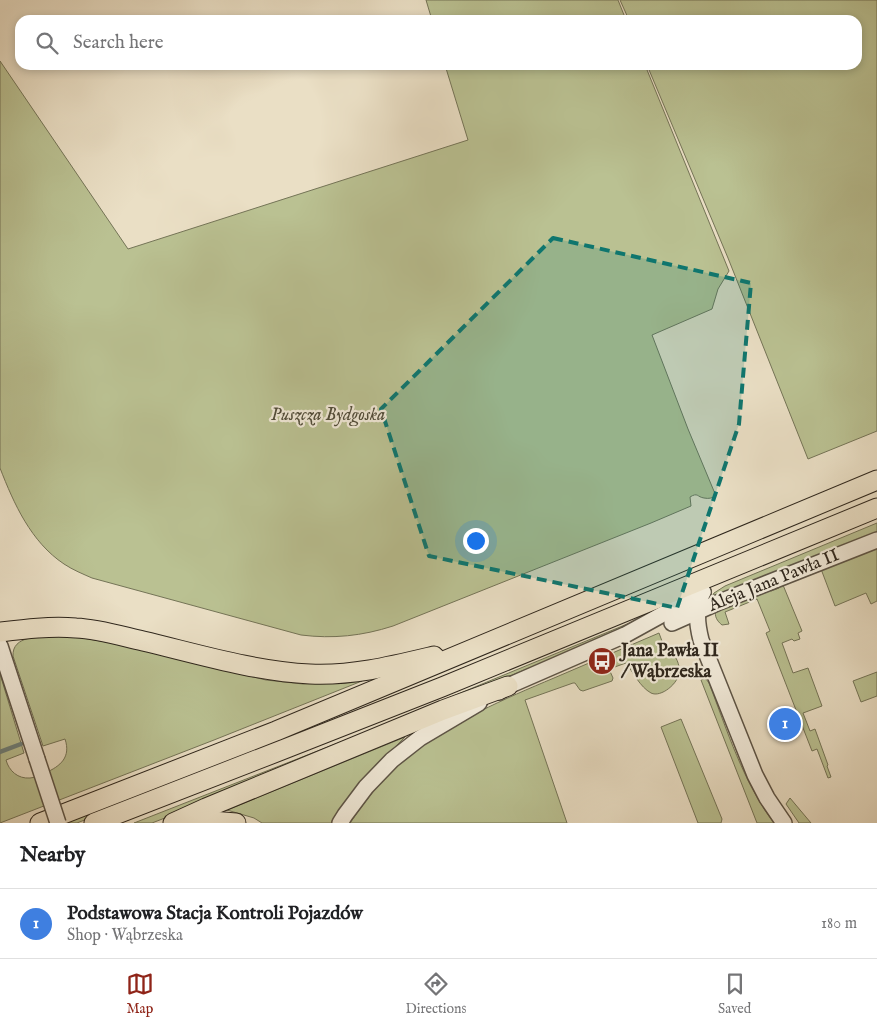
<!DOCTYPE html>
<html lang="en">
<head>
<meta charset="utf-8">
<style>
	body { margin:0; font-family:"IM FELL English",serif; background:#f2f2f2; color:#202124 }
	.you { position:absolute; left:475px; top:540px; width:18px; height:18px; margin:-12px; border:4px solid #fff; border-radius:50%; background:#1a73e8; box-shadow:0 0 0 8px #1a73e833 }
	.badge { display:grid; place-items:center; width:32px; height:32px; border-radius:50%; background:#8f2418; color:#fff; font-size:16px; font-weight:700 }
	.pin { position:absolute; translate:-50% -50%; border:2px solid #fff; box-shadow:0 1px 5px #0006 }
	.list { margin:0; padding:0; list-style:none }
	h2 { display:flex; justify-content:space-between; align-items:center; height:65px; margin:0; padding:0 20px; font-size:21px }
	h2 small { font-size:16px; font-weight:400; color:#757577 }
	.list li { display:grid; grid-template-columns:32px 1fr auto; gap:15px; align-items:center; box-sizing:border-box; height:70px; padding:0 20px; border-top:1px solid #e0e0e0 }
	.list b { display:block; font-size:19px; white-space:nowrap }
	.list p { margin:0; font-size:16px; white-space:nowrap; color:#757577 }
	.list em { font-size:16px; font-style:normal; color:#757577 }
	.icon { flex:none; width:28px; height:28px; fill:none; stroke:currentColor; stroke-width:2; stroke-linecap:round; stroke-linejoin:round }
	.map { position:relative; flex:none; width:877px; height:823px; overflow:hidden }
	.search { position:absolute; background:#fff; box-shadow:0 2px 8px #0003; left:15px; right:15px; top:15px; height:55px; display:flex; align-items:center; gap:12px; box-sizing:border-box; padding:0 18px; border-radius:15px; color:#757577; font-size:19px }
	.sheet { height:135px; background:#fff }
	nav { display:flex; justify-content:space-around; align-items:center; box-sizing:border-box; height:70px; border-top:1px solid #e0e0e0; background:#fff; font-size:14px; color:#757577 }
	nav a { display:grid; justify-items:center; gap:2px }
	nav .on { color:#8f2418 }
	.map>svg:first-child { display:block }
	.green { fill:#bac192; stroke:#747457 }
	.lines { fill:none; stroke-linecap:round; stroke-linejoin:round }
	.stream { stroke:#6e807b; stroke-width:4.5 }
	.minor-casing { stroke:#5d5446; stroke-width:18 }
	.major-casing { stroke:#2e261c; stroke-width:21 }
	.minor { stroke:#f1ead9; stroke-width:15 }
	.major { stroke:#eadfc5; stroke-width:19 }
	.minor-bridge-casing { stroke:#5d5446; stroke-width:18; stroke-linecap:butt }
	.minor-bridge { stroke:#f1ead9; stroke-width:15 }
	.marked { fill:#0f766e; fill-opacity:0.2; stroke:#0f766e; stroke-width:4; stroke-dasharray:10 6; stroke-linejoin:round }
	.labels { text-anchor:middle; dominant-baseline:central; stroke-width:4.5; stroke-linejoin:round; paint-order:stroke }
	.park-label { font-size:18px; font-style:italic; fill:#514d3a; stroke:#f1ead9 }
	.street-label { font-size:18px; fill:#2e261c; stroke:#f1ead9 }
	.poi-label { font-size:18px; font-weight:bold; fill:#2e261c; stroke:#f1ead9; text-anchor:start }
</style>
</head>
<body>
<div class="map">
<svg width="877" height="823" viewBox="0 0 877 823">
	<rect width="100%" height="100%" fill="#eadfc5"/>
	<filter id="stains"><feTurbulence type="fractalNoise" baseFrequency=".004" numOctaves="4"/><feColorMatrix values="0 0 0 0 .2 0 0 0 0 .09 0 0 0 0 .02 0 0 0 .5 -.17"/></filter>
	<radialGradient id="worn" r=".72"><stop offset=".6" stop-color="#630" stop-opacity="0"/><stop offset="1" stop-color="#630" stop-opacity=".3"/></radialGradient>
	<g class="green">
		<polygon points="426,0 618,0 626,20 432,20"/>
		<polygon points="620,0 877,0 877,431 808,459 728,258 647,65 857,65 857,20 629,20"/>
		<path d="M0,61L128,249L468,140L445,65H645L729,271L718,289L712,309L652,335L688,429L716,496C712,498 709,499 704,498C697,497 698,492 690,497L691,506L651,523L393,626C362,636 333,639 301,635L92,578C83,574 73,570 64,564C31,542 14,504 0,468Z"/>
		<polygon points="877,523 877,536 711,598 714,593 725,586"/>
		<polygon points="877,545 877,601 871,604 866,593 835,606 821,569"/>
		<path d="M778,585H783L802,631L798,633L800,639L794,641L792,639L782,643L793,673L808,668L822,706L803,713L810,731L815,729L828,765L827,766L831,777L828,778L817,749L812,751L766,633L770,631L757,599L725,612L729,624L722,625C717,621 714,616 716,610L768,588L771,591L779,588Z"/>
		<polygon points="637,620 614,633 193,807 152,823 134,823 366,732"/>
		<path d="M659,633L666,652L671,651C676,657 680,664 679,672C679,683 661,698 651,693C640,687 633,672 626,663L609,669L613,678L612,681L583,691L580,690L575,683H573L525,700L567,823H350C367,798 386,774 410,755C453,721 504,699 554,678C589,663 624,648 659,633Z"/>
		<path d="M55,636L83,638L112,643L266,680L303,684L362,681L214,740L0,823V674L24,753L6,760C9,771 18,779 30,778C35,778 41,774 45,773C61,766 71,757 65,739L43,746L13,656C12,635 40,637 55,636Z"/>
		<polygon points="877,672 877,696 861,702 853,681"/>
		<path d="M704,679H706L709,683C727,730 743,782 774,823H757L701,680Z"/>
		<polygon points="681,719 722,819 721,823 698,823 661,727"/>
		<polygon points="310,726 312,727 310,730 77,823 62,823"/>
		<polygon points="405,737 381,761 333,823 262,823 254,818 227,810"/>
		<polygon points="790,798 811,823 799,823 786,804"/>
	</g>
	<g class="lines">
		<polyline class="stream" points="0,752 21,744"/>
		<defs>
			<g id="minor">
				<path d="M703,592C695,608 697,624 701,640L755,775L767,798L784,823"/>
				<polyline points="672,623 717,603 877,540"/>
				<polyline points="0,646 37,759"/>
				<polyline points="499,692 508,686 625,635 703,592"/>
				<polyline points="340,823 345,815 366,787 392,760 420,738 479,703"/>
			</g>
			<g id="major">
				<path d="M0,632C25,629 50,626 76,628C98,629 121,636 143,641C198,654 253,671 310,674C352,676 392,666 434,656"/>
				<polyline points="40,823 276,731 877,480"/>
				<polyline points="94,823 287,748 442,687 877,508"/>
				<polyline points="173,823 206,808 443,710 508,686"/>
				<polyline points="197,823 211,821 236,823"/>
			</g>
		</defs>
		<use href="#minor" class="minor-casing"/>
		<use href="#major" class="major-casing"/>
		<use href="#minor" class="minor"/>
		<use href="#major" class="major"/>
		<defs>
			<polyline id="minor-bridge" points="37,759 58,823"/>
		</defs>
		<use href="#minor-bridge" class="minor-bridge-casing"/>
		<use href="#minor-bridge" class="minor-bridge"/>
	</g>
	<path class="marked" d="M553,238L751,283L739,424L677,608L429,556L381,409Z"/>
	<defs>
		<symbol id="bus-disc" viewBox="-11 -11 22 22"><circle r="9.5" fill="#8f2418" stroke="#f1ead9"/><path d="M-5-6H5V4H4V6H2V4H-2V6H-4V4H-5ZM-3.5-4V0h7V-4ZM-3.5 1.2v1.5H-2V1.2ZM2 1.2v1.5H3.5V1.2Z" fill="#fff"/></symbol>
	</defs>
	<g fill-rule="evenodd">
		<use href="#bus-disc" x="586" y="645" width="32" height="32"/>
	</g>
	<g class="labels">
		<g class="park-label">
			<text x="328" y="415">Puszcza Bydgoska</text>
		</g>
		<g class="street-label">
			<text transform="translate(774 581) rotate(-22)">Aleja Jana Pawła II</text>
		</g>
		<g class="poi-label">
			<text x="621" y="651">Jana Pawła II<tspan x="621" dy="21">/ Wąbrzeska</tspan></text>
		</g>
	</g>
	<rect width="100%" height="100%" filter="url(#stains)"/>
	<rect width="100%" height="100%" fill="url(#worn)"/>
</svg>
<div class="you"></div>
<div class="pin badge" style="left:785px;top:724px;background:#3f7fe0">1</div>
<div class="search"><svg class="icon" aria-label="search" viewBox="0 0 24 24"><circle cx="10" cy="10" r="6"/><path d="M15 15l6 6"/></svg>Search here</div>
</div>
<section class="sheet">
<h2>Nearby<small></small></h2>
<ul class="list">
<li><span class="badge" style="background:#3f7fe0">1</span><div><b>Podstawowa Stacja Kontroli Pojazdów</b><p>Shop · Wąbrzeska</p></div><em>180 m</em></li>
</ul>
</section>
<nav>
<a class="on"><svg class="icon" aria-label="map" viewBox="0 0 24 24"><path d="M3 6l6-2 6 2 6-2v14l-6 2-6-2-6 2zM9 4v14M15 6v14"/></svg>Map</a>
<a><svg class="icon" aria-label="directions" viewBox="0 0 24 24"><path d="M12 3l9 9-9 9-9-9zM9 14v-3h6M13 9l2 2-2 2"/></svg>Directions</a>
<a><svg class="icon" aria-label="saved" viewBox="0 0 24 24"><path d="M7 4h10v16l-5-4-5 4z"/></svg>Saved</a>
</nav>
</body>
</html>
